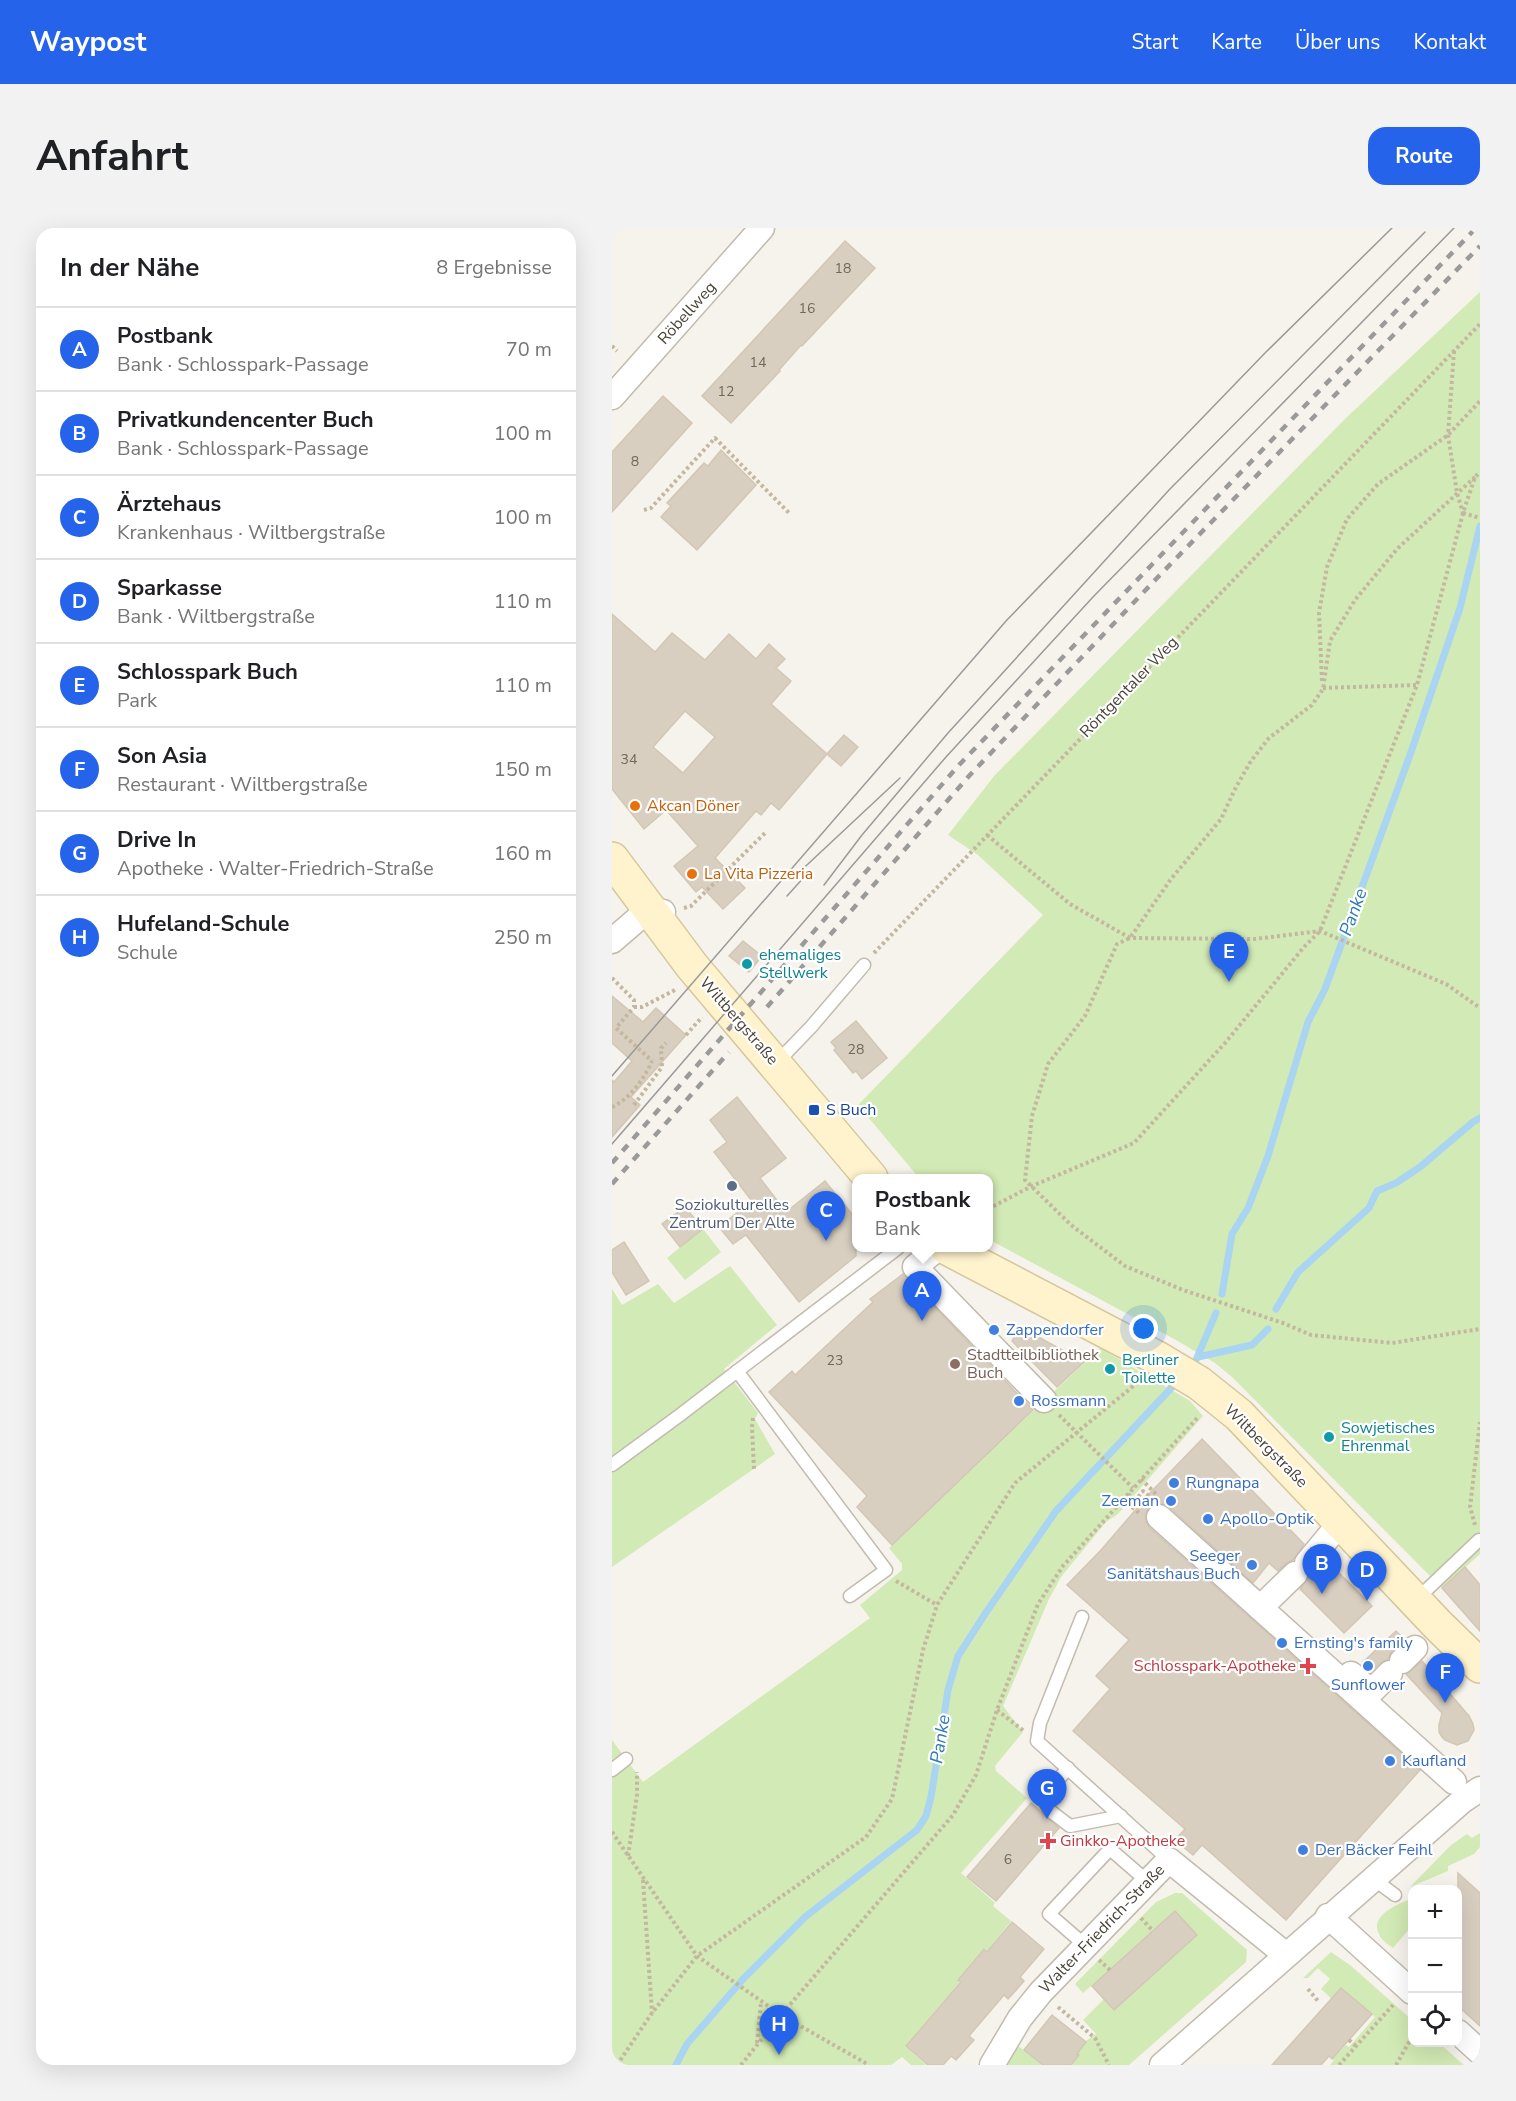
<!DOCTYPE html>
<html lang="de">
<head>
<meta charset="utf-8">
<style>
	body { margin:0; font-family:"Nunito Sans",sans-serif; background:#f2f2f2; color:#202124 }
	.controls { position:absolute; right:18px; bottom:18px; display:grid; overflow:hidden; border-radius:12px; box-shadow:0 6px 24px #0002 }
	.controls button { width:54px; height:54px; display:grid; place-items:center; padding:0; border:0; border-bottom:2px solid #e0e0e0; background:#fff; color:#202124; font:30px sans-serif }
	.you { position:absolute; left:532px; top:1101px; width:21px; height:21px; margin:-15px; border:4px solid #fff; border-radius:50%; background:#1a73e8; box-shadow:0 0 0 9px #1a73e833 }
	.badge { display:grid; place-items:center; width:39px; height:39px; border-radius:50%; background:#2563eb; color:#fff; font-size:20px; font-weight:700 }
	.pin { position:absolute; translate:-50% -50px; filter:drop-shadow(0 2px 3px #0008) }
	.pin::after { content:''; position:absolute; top:32px; width:21px; height:18px; background:inherit; clip-path:polygon(0 0,100% 0,50% 100%) }
	.popup { position:absolute; left:240px; top:946px; width:141px; height:78px; box-sizing:border-box; display:grid; place-content:center; border-radius:12px; background:#fff; filter:drop-shadow(0 2px 4px #0005); font-size:20px; white-space:nowrap; color:#757577 }
	.popup b { font-size:22px; color:#202124 }
	.popup::after { content:''; position:absolute; left:50%; top:100%; margin-left:-12px; border:12px solid transparent; border-top-color:#fff }
	.list { margin:0; padding:0; list-style:none }
	h2 { display:flex; justify-content:space-between; align-items:center; height:78px; margin:0; padding:0 24px; font-size:26px }
	h2 small { font-size:20px; font-weight:400; color:#757577 }
	.list li { display:grid; grid-template-columns:39px 1fr auto; gap:18px; align-items:center; box-sizing:border-box; height:84px; padding:0 24px; border-top:2px solid #e0e0e0 }
	.list b { display:block; font-size:22px; white-space:nowrap }
	.list p { margin:0; font-size:20px; white-space:nowrap; color:#757577 }
	.list em { font-size:20px; font-style:normal; color:#757577 }
	.icon { flex:none; width:33px; height:33px; fill:none; stroke:currentColor; stroke-width:2; stroke-linecap:round; stroke-linejoin:round }
	.map { position:relative; flex:none; width:868px; height:1837px; overflow:hidden; border-radius:18px }
	header { display:flex; align-items:center; gap:36px; box-sizing:border-box; height:84px; padding:0 30px; background:#2563eb; color:#fff }
	header strong { font-size:28px }
	nav { display:flex; gap:33px; margin-inline-start:auto; font-size:21px }
	.intro { display:flex; align-items:center; justify-content:space-between; box-sizing:border-box; height:144px; padding:0 36px }
	h1 { margin:0; font-size:42px }
	.button { padding:15px 27px; border-radius:18px; background:#2563eb; color:#fff; font-size:21px; font-weight:700 }
	main { display:flex; gap:36px; padding:0 36px }
	aside { flex:1; background:#fff; border-radius:18px; box-shadow:0 6px 24px #0002 }
	.map>svg:first-child { display:block }
	.green { fill:#d2eab5 }
	.lines { fill:none; stroke-linecap:round; stroke-linejoin:round }
	.stream { stroke:#a9d4f2; stroke-width:7 }
	.building { fill:#d8cfc1; stroke:#d3c7b4; stroke-width:1.5; fill-rule:evenodd }
	.lane-casing { stroke:#c2bbae; stroke-width:15 }
	.street-casing { stroke:#c2bbae; stroke-width:27 }
	.secondary-casing { stroke:#d6c79b; stroke-width:36 }
	.path { stroke:#c4b79f; stroke-width:4; stroke-dasharray:3 3; stroke-linecap:butt }
	.lane { stroke:#fff; stroke-width:12 }
	.street { stroke:#fff; stroke-width:24 }
	.secondary { stroke:#fff3cd; stroke-width:33 }
	.tram { stroke:#9a9a9a; stroke-width:1.5 }
	.rail { stroke:#9a9a9a; stroke-width:4.5; stroke-dasharray:8 8; stroke-linecap:butt }
	.food-dot { fill:#e8710a; stroke:#fff; stroke-width:2 }
	.culture-dot { fill:#0f9aa8; stroke:#fff; stroke-width:2 }
	.transit-dot { fill:#1a4fb4; stroke:#fff; stroke-width:2 }
	.service-dot { fill:#5c6f8a; stroke:#fff; stroke-width:2 }
	.shop-dot { fill:#3f7fe0; stroke:#fff; stroke-width:2 }
	.education-dot { fill:#8d6e63; stroke:#fff; stroke-width:2 }
	.health-dot { fill:#e0444e; stroke:#fff; stroke-width:2 }
	.labels { text-anchor:middle; dominant-baseline:central; stroke-width:4.5; stroke-linejoin:round; paint-order:stroke }
	.number-label { font-size:14px; fill:#6e675b }
	.street-label { font-size:16px; fill:#4b4439; stroke:#fff }
	.food-label { font-size:16px; fill:#c56008; stroke:#fff; text-anchor:start }
	.culture-label { font-size:16px; fill:#0d838f; stroke:#fff; text-anchor:start }
	.transit-label { font-size:16px; fill:#164399; stroke:#fff; text-anchor:start }
	.service-label { font-size:16px; fill:#4e5e75; stroke:#fff }
	.shop-label { font-size:16px; fill:#366cbe; stroke:#fff; text-anchor:start }
	.education-label { font-size:16px; fill:#785e54; stroke:#fff; text-anchor:start }
	.health-label { font-size:16px; fill:#be3a42; stroke:#fff; text-anchor:end }
	.water-label { font-size:18px; font-style:italic; fill:#2e7ab2; stroke:#fff }
</style>
</head>
<body>
<header>
<strong>Waypost</strong>
<nav><a>Start</a><a>Karte</a><a>Über uns</a><a>Kontakt</a></nav>
</header>
<div class="intro"><h1>Anfahrt</h1><a class="button">Route</a></div>
<main>
<aside>
<h2>In der Nähe<small>8 Ergebnisse</small></h2>
<ul class="list">
<li><span class="badge">A</span><div><b>Postbank</b><p>Bank · Schlosspark-Passage</p></div><em>70 m</em></li>
<li><span class="badge">B</span><div><b>Privatkundencenter Buch</b><p>Bank · Schlosspark-Passage</p></div><em>100 m</em></li>
<li><span class="badge">C</span><div><b>Ärztehaus</b><p>Krankenhaus · Wiltbergstraße</p></div><em>100 m</em></li>
<li><span class="badge">D</span><div><b>Sparkasse</b><p>Bank · Wiltbergstraße</p></div><em>110 m</em></li>
<li><span class="badge">E</span><div><b>Schlosspark Buch</b><p>Park</p></div><em>110 m</em></li>
<li><span class="badge">F</span><div><b>Son Asia</b><p>Restaurant · Wiltbergstraße</p></div><em>150 m</em></li>
<li><span class="badge">G</span><div><b>Drive In</b><p>Apotheke · Walter-Friedrich-Straße</p></div><em>160 m</em></li>
<li><span class="badge">H</span><div><b>Hufeland-Schule</b><p>Schule</p></div><em>250 m</em></li>
</ul>
</aside>
<div class="map">
<svg width="868" height="1837" viewBox="0 0 868 1837">
	<rect width="100%" height="100%" fill="#f6f3ec"/>
	<g class="green">
		<polygon points="868,64 868,1326 830,1360 620,1149 603,1135 564,1112 376,1011 376,950 307,950 246,877 431,687 366,627 336,607 383,547 734,190"/>
		<polygon points="91,1001 109,1024 73,1052 55,1030"/>
		<polygon points="118,1038 165,1097 112,1141 146,1185 143,1191 163,1226 0,1339 0,1061 10,1077 46,1056 62,1075"/>
		<polygon points="488,1120 578,1173 591,1188 506,1286 494,1294 449,1349 437,1371 391,1478 411,1504 383,1538 384,1543 415,1570 349,1645 383,1675 381,1678 399,1693 375,1723 372,1720 346,1751 348,1754 293,1818 314,1837 299,1837 290,1829 279,1837 0,1837 0,1512 31,1554 258,1390 248,1377 290,1342 290,1336 277,1320"/>
		<polygon points="868,1605 868,1619 862,1626 836,1638 836,1643 798,1659 839,1617 855,1606 860,1610"/>
		<polygon points="563,1665 570,1665 635,1722 634,1734 517,1837 459,1837 467,1828 465,1826 474,1813 484,1806 471,1792 492,1771 502,1782 585,1707 563,1683 471,1765 463,1756 544,1674"/>
		<path d="M800,1670V1698L781,1720C776,1716 769,1712 767,1706C757,1686 788,1676 800,1670Z"/>
		<polygon points="719,1724 738,1737 800,1792 800,1814 827,1815 852,1837 718,1837 722,1832 720,1831 734,1817 737,1819 763,1789 730,1760 720,1771 709,1761 718,1751 706,1740 696,1750 691,1750"/>
		<polygon points="404,1816 430,1837 393,1837"/>
	</g>
	<g class="lines">
		<g class="stream">
			<polyline points="610,1066 620,1006 636,980 656,928 696,794 713,761 798,527 848,380 868,298"/>
			<polyline points="664,1081 686,1044 757,980 765,963 784,955 808,939 861,894 868,890"/>
			<polyline points="586,1129 640,1117 656,1101"/>
			<polyline points="584,1132 604,1085"/>
			<polyline points="64,1837 75,1816 132,1750 193,1689 305,1602 314,1588 319,1569 336,1462 346,1428 373,1386 444,1283 563,1156"/>
		</g>
	</g>
	<g class="building">
		<polygon points="233,13 263,40 190,118 189,117 167,142 168,143 119,195 90,168"/>
		<polygon points="51,168 80,195 0,284 0,224"/>
		<polygon points="109,222 144,257 85,322 49,289 59,278 55,275 92,235 96,238"/>
		<path d="M0,386L43,424L60,405L93,432L117,406L144,431L157,416L173,431L164,440L179,453L159,476L215,526L167,582L159,575L149,587L144,583L103,630L133,660L111,681L90,659L84,664L62,638L86,618L54,582L32,601L0,561ZM73,483L103,509L71,545L41,519Z"/>
		<polygon points="232,507 246,519 229,538 215,526"/>
		<polygon points="131,713 150,728 137,744 117,728"/>
		<polygon points="0,768 31,794 44,780 74,807 19,869 28,877 0,909 0,852 2,854 20,833 0,815"/>
		<polygon points="244,793 275,830 250,851 244,843 241,845 222,822 224,820 219,814"/>
		<polygon points="125,869 174,930 148,950 174,984 213,953 244,991 244,1028 187,1074 134,1007 121,1016 107,999 140,973 102,924 115,914 98,892"/>
		<polygon points="73,979 91,1001 68,1019 50,996"/>
		<polygon points="12,1014 37,1053 14,1067 0,1044 0,1022"/>
		<polygon points="291,1046 421,1182 280,1317 245,1279 255,1268 157,1164 180,1143 183,1147 261,1074 258,1071"/>
		<polygon points="408,1099 472,1134 445,1159 400,1113"/>
		<polygon points="590,1211 692,1316 681,1332 674,1335 666,1343 657,1335 641,1355 556,1278 550,1275 543,1275 537,1279 533,1287 534,1294 537,1299 808,1542 674,1692 590,1617 581,1627 563,1612 573,1601 461,1503 498,1461 484,1448 517,1412 455,1357 489,1322 539,1264"/>
		<polygon points="712,1336 717,1341 720,1338 760,1378 732,1405 688,1361 697,1349 706,1344"/>
		<polygon points="853,1339 868,1357 868,1403 830,1360"/>
		<polygon points="784,1403 792,1411 780,1423 776,1431 768,1435 760,1443 751,1434"/>
		<polygon points="810,1433 857,1488 861,1496 862,1502 856,1513 845,1517 833,1512 830,1509 827,1504 827,1497 830,1485 794,1446"/>
		<polygon points="419,1575 447,1600 384,1673 355,1649"/>
		<polygon points="846,1645 868,1665 868,1798 846,1778"/>
		<polygon points="563,1683 585,1707 502,1782 480,1758"/>
		<polygon points="400,1694 432,1721 408,1749 412,1753 396,1771 392,1767 357,1808 362,1812 344,1832 339,1828 331,1837 316,1837 294,1818 349,1754 346,1752 372,1721 375,1724"/>
		<polygon points="729,1760 760,1786 720,1831 717,1828 709,1837 660,1837"/>
		<polygon points="440,1787 474,1814 465,1826 467,1827 459,1837 431,1837 412,1822"/>
	</g>
	<g class="lines">
		<defs>
			<g id="lane">
				<polyline points="171,828 199,799 252,737"/>
				<polyline points="125,1143 274,1342 238,1368"/>
				<polyline points="0,1237 68,1187 286,1020"/>
				<polyline points="805,1371 867,1312"/>
				<polyline points="470,1389 428,1495 425,1513 557,1632"/>
				<polyline points="456,1540 431,1570 437,1582 458,1598 509,1588"/>
				<polyline points="0,1542 14,1531"/>
				<polyline points="760,1650 783,1667"/>
				<polyline points="474,1718 437,1686 498,1621 535,1653"/>
			</g>
			<g id="street">
				<polyline points="0,169 150,0"/>
				<polyline points="0,713 37,681 51,684"/>
				<polyline points="326,1020 303,1039 432,1172"/>
				<polyline points="547,1289 842,1554"/>
				<polyline points="695,1335 729,1294"/>
				<polyline points="648,1380 683,1346"/>
				<polyline points="790,1433 803,1420"/>
				<polyline points="739,1446 759,1464 778,1445"/>
				<polyline points="716,1688 800,1764"/>
				<polyline points="846,1804 868,1824"/>
				<polyline points="380,1837 408,1790 429,1764 557,1632 674,1727"/>
				<polyline points="550,1837 850,1573 868,1561"/>
			</g>
			<g id="secondary">
				<polyline points="0,631 80,738 259,950"/>
				<polyline points="335,1020 545,1130 587,1155 627,1187 826,1397 868,1438"/>
			</g>
		</defs>
		<use href="#lane" class="lane-casing"/>
		<use href="#street" class="street-casing"/>
		<use href="#secondary" class="secondary-casing"/>
		<g class="path">
			<polyline points="0,118 5,123"/>
			<polyline points="842,123 836,207 845,265 851,285"/>
			<polyline points="863,249 785,321 743,372 718,413 711,461 700,477 657,510 639,533 624,559 609,591 559,651 518,710 505,716 473,788 436,836 420,888 413,952 459,997 513,1038 571,1062 671,1095 699,1107 780,1115 868,1101"/>
			<polyline points="32,282 39,280 103,210 177,285"/>
			<polyline points="851,285 868,290"/>
			<polyline points="710,453 707,385 715,339 735,291 766,256 836,207 868,173"/>
			<polyline points="711,460 805,457"/>
			<polyline points="375,607 458,676 518,710 643,711 708,703 834,756 868,780"/>
			<polyline points="72,680 79,678 155,603"/>
			<polyline points="262,725 868,96"/>
			<polyline points="0,750 22,772 22,779 4,800 40,833"/>
			<polyline points="22,779 30,779 65,761"/>
			<polyline points="74,807 90,789"/>
			<polyline points="22,877 50,839 49,820 54,815"/>
			<path d="M0,879C18,871 32,851 40,833"/>
			<polyline points="376,981 420,958 522,915 613,815 692,719 708,703 805,457 851,285 863,249 868,244"/>
			<polyline points="447,1187 521,1260"/>
			<polyline points="141,1190 140,1199 142,1241"/>
			<polyline points="529,1251 545,1267"/>
			<polyline points="516,1266 529,1277"/>
			<polyline points="511,1271 527,1285"/>
			<polyline points="532,1273 527,1268 531,1263 538,1269"/>
			<polyline points="863,1297 858,1279 868,1194"/>
			<polyline points="284,1353 325,1377"/>
			<polyline points="385,1482 412,1503"/>
			<polyline points="0,1604 85,1728 169,1787 257,1837"/>
			<polyline points="16,1628 25,1567 25,1544"/>
			<polyline points="31,1652 40,1785"/>
			<polyline points="529,1690 541,1703"/>
			<polyline points="487,1732 498,1742"/>
			<polyline points="696,1761 706,1773"/>
			<polyline points="446,1779 483,1810 497,1837"/>
			<polyline points="737,1812 744,1818"/>
			<polyline points="145,1815 149,1774"/>
			<polyline points="5,1837 40,1785 85,1728 254,1609 280,1571 311,1422 325,1377 403,1255 530,1151"/>
			<polyline points="129,1837 169,1787 341,1587 364,1547 385,1482 426,1376 451,1338 587,1188"/>
			<polyline points="727,1837 781,1777"/>
			<polyline points="784,1837 800,1809"/>
		</g>
		<use href="#lane" class="lane"/>
		<use href="#street" class="street"/>
		<use href="#secondary" class="secondary"/>
		<g class="tram">
			<polyline points="181,650 288,550"/>
			<polyline points="212,657 250,607 336,505 557,262 813,4"/>
			<polyline points="175,668 194,647"/>
			<polyline points="0,848 394,393 653,125 780,0"/>
			<polyline points="0,916 334,529 481,369 842,0"/>
		</g>
		<g class="rail">
			<polyline points="155,779 357,548 545,350 868,18"/>
			<polyline points="0,935 347,537 864,0"/>
			<polyline points="0,956 117,824"/>
		</g>
	</g>
	<g class="food-dot">
		<circle cx="23" cy="578" r="6"/>
		<circle cx="80" cy="646" r="6"/>
	</g>
	<g class="culture-dot">
		<circle cx="135" cy="736" r="6"/>
		<circle cx="498" cy="1141" r="6"/>
		<circle cx="717" cy="1209" r="6"/>
	</g>
	<rect class="transit-dot" x="196" y="876" width="12" height="12" rx="3"/>
	<circle class="service-dot" cx="120" cy="958" r="6"/>
	<g class="shop-dot">
		<circle cx="382" cy="1102" r="6"/>
		<circle cx="407" cy="1173" r="6"/>
		<circle cx="562" cy="1255" r="6"/>
		<circle cx="559" cy="1273" r="6"/>
		<circle cx="596" cy="1291" r="6"/>
		<circle cx="640" cy="1337" r="6"/>
		<circle cx="670" cy="1415" r="6"/>
		<circle cx="756" cy="1438" r="6"/>
		<circle cx="778" cy="1533" r="6"/>
		<circle cx="691" cy="1622" r="6"/>
	</g>
	<circle class="education-dot" cx="343" cy="1136" r="6"/>
	<g class="health-dot">
		<path d="M693 1429h6v6h6v6h-6v6h-6v-6h-6v-6h6z"/>
		<path d="M433 1604h6v6h6v6h-6v6h-6v-6h-6v-6h6z"/>
	</g>
	<g class="labels">
		<g class="number-label">
			<text x="231" y="40">18</text>
			<text x="195" y="80">16</text>
			<text x="146" y="134">14</text>
			<text x="114" y="163">12</text>
			<text x="23" y="233">8</text>
			<text x="17" y="531">34</text>
			<text x="244" y="821">28</text>
			<text x="223" y="1132">23</text>
			<text x="396" y="1631">6</text>
		</g>
		<g class="street-label">
			<text transform="translate(75 85) rotate(-48)">Röbellweg</text>
			<text transform="translate(517 459) rotate(-46)">Röntgentaler Weg</text>
			<text transform="translate(127 793) rotate(49)">Wiltbergstraße</text>
			<text transform="translate(654 1218) rotate(45)">Wiltbergstraße</text>
			<text transform="translate(490 1701) rotate(-46)">Walter-Friedrich-Straße</text>
		</g>
		<g class="food-label">
			<text x="35" y="578">Akcan Döner</text>
			<text x="92" y="646">La Vita Pizzeria</text>
		</g>
		<g class="culture-label">
			<text x="147" y="727">ehemaliges<tspan x="147" dy="18">Stellwerk</tspan></text>
			<text x="510" y="1132">Berliner<tspan x="510" dy="18">Toilette</tspan></text>
			<text x="729" y="1200">Sowjetisches<tspan x="729" dy="18">Ehrenmal</tspan></text>
		</g>
		<g class="transit-label">
			<text x="214" y="882">S Buch</text>
		</g>
		<g class="service-label">
			<text x="120" y="977">Soziokulturelles<tspan x="120" dy="18">Zentrum Der Alte</tspan></text>
		</g>
		<g class="shop-label">
			<text x="394" y="1102">Zappendorfer</text>
			<text x="419" y="1173">Rossmann</text>
			<text x="574" y="1255">Rungnapa</text>
			<text x="547" y="1273" text-anchor="end">Zeeman</text>
			<text x="608" y="1291">Apollo-Optik</text>
			<text x="628" y="1328" text-anchor="end">Seeger<tspan x="628" dy="18">Sanitätshaus Buch</tspan></text>
			<text x="682" y="1415">Ernsting's family</text>
			<text x="756" y="1457" text-anchor="middle">Sunflower</text>
			<text x="790" y="1533">Kaufland</text>
			<text x="703" y="1622">Der Bäcker Feihl</text>
		</g>
		<g class="education-label">
			<text x="355" y="1127">Stadtteilbibliothek<tspan x="355" dy="18">Buch</tspan></text>
		</g>
		<g class="health-label">
			<text x="684" y="1438">Schlosspark-Apotheke</text>
			<text x="448" y="1613" text-anchor="start">Ginkko-Apotheke</text>
		</g>
		<g class="water-label">
			<text transform="translate(741 684) rotate(-70)">Panke</text>
			<text transform="translate(328 1511) rotate(-81)">Panke</text>
		</g>
	</g>
</svg>
<div class="controls">
<button>+</button>
<button>−</button>
<button><svg class="icon" aria-label="locate" viewBox="0 0 24 24"><circle cx="12" cy="12" r="6"/><path d="M12 2v4M12 18v4M2 12h4M18 12h4"/></svg></button>
</div>
<div class="you"></div>
<div class="pin badge" style="left:310px;top:1093px">A</div>
<div class="popup"><b>Postbank</b>Bank</div>
<div class="pin badge" style="left:710px;top:1366px">B</div>
<div class="pin badge" style="left:214px;top:1013px">C</div>
<div class="pin badge" style="left:755px;top:1373px">D</div>
<div class="pin badge" style="left:617px;top:754px">E</div>
<div class="pin badge" style="left:833px;top:1475px">F</div>
<div class="pin badge" style="left:435px;top:1591px">G</div>
<div class="pin badge" style="left:167px;top:1827px">H</div>
</div>
</main>
</body>
</html>
